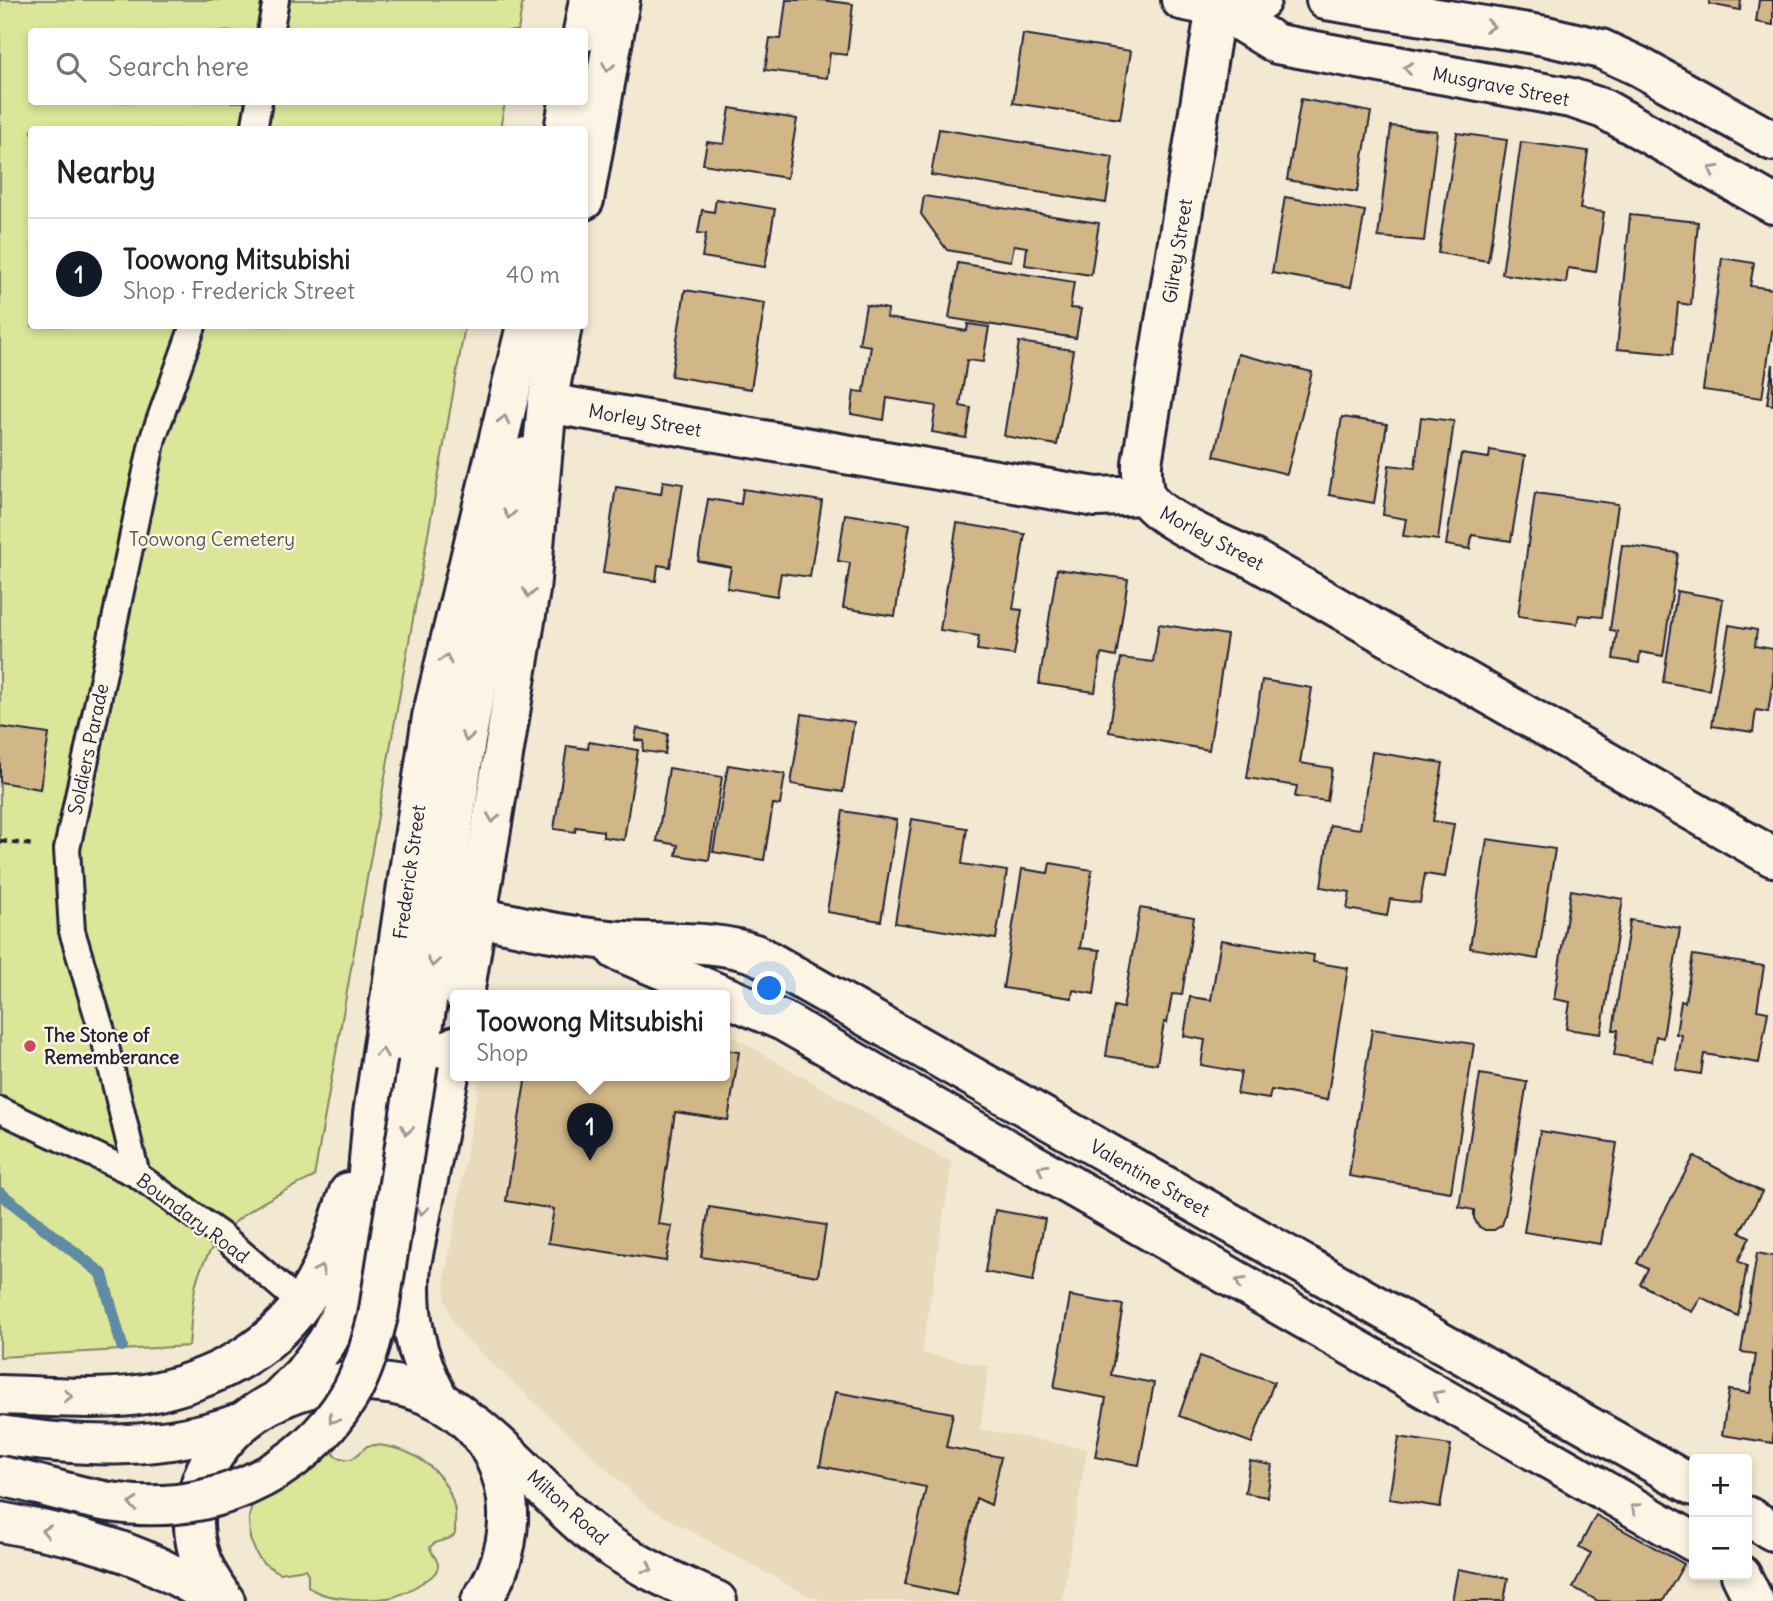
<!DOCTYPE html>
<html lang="en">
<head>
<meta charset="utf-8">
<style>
	body { margin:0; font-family:Delius,sans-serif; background:#f6f6f6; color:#202124 }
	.controls { position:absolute; right:21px; bottom:21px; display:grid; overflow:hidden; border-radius:7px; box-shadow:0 4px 10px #0003 }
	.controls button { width:63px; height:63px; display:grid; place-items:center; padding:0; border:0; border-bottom:2px solid #e0e0e0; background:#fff; color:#202124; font:35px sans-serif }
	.you { position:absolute; left:770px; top:989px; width:24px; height:24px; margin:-18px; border:5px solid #fff; border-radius:50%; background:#1a73e8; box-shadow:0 0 0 10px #1a73e833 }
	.badge { display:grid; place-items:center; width:46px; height:46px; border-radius:50%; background:#111827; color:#fff; font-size:23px; font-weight:700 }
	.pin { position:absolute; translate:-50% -58px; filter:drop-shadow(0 2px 4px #0008) }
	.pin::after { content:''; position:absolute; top:37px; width:24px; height:21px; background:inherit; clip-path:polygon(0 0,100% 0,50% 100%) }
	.popup { position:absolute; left:450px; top:990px; width:280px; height:91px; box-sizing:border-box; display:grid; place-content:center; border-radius:7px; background:#fff; filter:drop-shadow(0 2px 5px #0005); font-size:23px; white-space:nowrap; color:#757577 }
	.popup b { font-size:26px; color:#202124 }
	.popup::after { content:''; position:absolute; left:50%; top:100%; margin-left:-14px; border:14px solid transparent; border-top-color:#fff }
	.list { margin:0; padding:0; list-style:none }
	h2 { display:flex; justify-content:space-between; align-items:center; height:91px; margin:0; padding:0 28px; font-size:30px }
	h2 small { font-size:23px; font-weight:400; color:#757577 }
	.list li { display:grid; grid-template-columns:46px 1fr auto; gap:21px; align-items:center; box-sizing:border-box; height:112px; padding:0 28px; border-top:2px solid #e0e0e0 }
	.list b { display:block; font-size:26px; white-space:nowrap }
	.list p { margin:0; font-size:23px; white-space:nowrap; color:#757577 }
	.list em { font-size:23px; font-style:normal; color:#757577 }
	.icon { flex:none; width:38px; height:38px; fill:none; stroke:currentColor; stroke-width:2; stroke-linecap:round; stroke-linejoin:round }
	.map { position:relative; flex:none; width:1773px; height:1601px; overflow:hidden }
	.search { position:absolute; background:#fff; box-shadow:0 4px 10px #0003; left:28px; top:28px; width:560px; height:77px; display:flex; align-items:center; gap:18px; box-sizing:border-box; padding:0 24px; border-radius:7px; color:#757577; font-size:26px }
	.panel { position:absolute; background:#fff; box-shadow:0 4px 10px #0003; left:28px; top:126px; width:560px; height:203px; border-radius:7px }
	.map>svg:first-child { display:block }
	.built { fill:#e9dabc }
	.green { fill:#dbe698; stroke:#7e846a; stroke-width:2 }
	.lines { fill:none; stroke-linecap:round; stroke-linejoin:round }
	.stream { stroke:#5f8ba3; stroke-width:12 }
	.building { fill:#d1b787; stroke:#22223b; stroke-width:2 }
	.service-casing { stroke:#22223b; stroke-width:30 }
	.minor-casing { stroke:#22223b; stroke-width:44 }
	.primary-casing { stroke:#22223b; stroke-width:44 }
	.trunk-casing { stroke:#22223b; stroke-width:44 }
	.path { stroke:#22223b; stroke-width:4.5; stroke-dasharray:7 5; stroke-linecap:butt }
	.service { stroke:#fcf5e5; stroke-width:24 }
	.minor { stroke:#fcf5e5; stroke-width:38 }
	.primary { stroke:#fcf5e5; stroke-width:38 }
	.trunk { stroke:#fcf5e5; stroke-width:38 }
	.trunk-bridge-casing { stroke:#22223b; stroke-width:44; stroke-linecap:butt }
	.trunk-bridge { stroke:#fcf5e5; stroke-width:38 }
	.oneway { stroke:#9a9698 }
	.poi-dot { fill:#d1495b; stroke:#fcf5e5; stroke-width:2.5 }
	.labels { text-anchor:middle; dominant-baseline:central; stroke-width:5; stroke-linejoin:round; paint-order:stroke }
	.street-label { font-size:19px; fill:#22223b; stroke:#fcf5e5 }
	.park-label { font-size:19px; fill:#505352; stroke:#fcf5e5 }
	.poi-label { font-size:19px; font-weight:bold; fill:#22223b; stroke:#fcf5e5; text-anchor:start }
</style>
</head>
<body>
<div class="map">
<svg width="1773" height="1601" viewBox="0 0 1773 1601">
	<rect width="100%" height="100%" fill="#f3e9d2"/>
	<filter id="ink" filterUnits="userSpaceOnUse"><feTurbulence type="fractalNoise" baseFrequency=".0143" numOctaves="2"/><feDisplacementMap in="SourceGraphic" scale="14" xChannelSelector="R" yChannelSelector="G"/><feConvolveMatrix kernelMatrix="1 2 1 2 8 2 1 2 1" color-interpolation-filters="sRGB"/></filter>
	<g filter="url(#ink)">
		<polygon class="built" points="725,1032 952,1163 922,1353 989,1366 980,1429 1087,1449 1062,1601 829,1601 808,1596 649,1508 466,1339 452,1320 445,1299 445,1277 480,1075 725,1075"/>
		<g class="green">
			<path d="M0,0H523L518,31L32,32V102H505L500,129L32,130V326H465L314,1177C265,1200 222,1218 200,1271C192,1288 191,1327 189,1346L0,1357Z"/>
			<path d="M375,1445C411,1447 445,1469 454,1506C456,1515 455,1525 455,1534C449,1543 437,1538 430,1547C431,1555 439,1559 438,1567C436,1574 429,1579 423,1582C414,1588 403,1594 393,1597C373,1601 322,1601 308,1586V1574L305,1569L280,1573L263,1563L257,1555L250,1539L249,1517L254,1497L332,1446L335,1456C354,1464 355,1456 367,1446Z"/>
		</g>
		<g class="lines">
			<polyline class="stream" points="0,1193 102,1274 122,1346"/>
		</g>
		<g class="building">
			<polygon points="786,0 821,0 853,4 847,55 830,53 827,78 765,70 770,38 781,39"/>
			<polygon points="1709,0 1741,0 1740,10 1709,4"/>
			<polygon points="1759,0 1773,0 1773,25 1756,22"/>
			<polygon points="1023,34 1131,51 1120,119 1013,103"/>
			<polygon points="1301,99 1371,112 1357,192 1287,180"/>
			<polygon points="730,108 797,119 787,178 703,164 707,142 724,144"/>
			<polygon points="1391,126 1437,131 1424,241 1378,237"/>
			<polygon points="939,129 1113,157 1106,203 931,175"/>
			<polygon points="1457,133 1507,140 1488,261 1438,253"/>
			<polygon points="1521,142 1588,151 1580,209 1604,212 1596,272 1568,268 1566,283 1502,274"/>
			<polygon points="924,196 1099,223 1091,275 1025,265 1027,247 1014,245 1011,261 947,250 921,214"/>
			<polygon points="1285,197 1365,211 1351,287 1272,273"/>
			<polygon points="716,199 775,209 765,267 702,257 706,234 698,233 702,210 714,212"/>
			<polygon points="1630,215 1698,222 1691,305 1678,303 1673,354 1617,349"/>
			<polygon points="1722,258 1754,263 1750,286 1773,289 1773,326 1762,398 1703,390"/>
			<polygon points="958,263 1074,282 1070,308 1081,309 1076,338 949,318"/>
			<polygon points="685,290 765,303 751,389 671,376"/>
			<polygon points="866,305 888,309 887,318 967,331 968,324 989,327 983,362 967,360 960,406 971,408 966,438 932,432 936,406 887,398 884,420 851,414 854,391 864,392 871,346 859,344"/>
			<polygon points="1019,342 1073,350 1057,445 1004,436"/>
			<polygon points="1238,354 1312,372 1287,474 1214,456"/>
			<polygon points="1773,364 1773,405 1767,404"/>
			<polygon points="1342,417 1387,424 1374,503 1329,495"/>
			<polygon points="1421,417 1454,421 1438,540 1403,536 1406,519 1383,515 1389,465 1415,468"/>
			<polygon points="1490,450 1525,456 1511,541 1472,535 1470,549 1446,545 1461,454 1489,458"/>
			<polygon points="663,481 683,484 670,567 658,565 656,581 603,573 616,487 661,494"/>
			<polygon points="743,489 822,501 810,577 781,573 777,596 727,588 731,567 698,561 708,499 741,504"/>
			<polygon points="1535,493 1618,504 1602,617 1579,615 1577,624 1518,616"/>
			<polygon points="845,514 910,524 895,616 843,608 850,563 838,561"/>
			<polygon points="957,523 1025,534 1013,609 1022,610 1014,655 977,650 979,636 940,630"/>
			<polygon points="1622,545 1678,553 1663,656 1640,652 1639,663 1613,659 1617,631 1610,630"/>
			<polygon points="1057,569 1128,579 1116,657 1101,654 1095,692 1039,684"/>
			<polygon points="1677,591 1723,599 1709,690 1663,682"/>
			<polygon points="1159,624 1227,635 1209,750 1109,732 1121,658 1153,662"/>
			<polygon points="1729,625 1757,630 1755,646 1773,649 1773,682 1768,712 1756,710 1753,732 1712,726"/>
			<polygon points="1262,680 1312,688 1300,763 1332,768 1327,801 1295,797 1297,786 1247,778"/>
			<polygon points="802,714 854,722 843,792 791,784"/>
			<polygon points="0,727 49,734 40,789 0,782"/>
			<polygon points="637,728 668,734 665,754 643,751 644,741 635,740"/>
			<polygon points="589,742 638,750 624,840 603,837 603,831 576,827 575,832 554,829 567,746 588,749"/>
			<polygon points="1372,752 1443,763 1433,821 1454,824 1445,877 1425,874 1420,903 1390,899 1387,916 1347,909 1350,892 1321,887 1330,825 1360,829"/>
			<polygon points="728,765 785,774 780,805 773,804 764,860 713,852"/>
			<polygon points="669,768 722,777 709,860 676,855 678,845 657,841"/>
			<polygon points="843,811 897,820 881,921 827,912"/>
			<polygon points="912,819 967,828 962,864 1007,871 996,939 895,923"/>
			<polygon points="1487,839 1555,849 1538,959 1470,948"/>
			<polygon points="1050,863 1092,870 1080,948 1100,950 1094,994 1073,990 1072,998 1003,988 1022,869 1048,873"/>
			<polygon points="1571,890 1623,899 1601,1034 1566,1029 1570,1002 1554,999"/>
			<polygon points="1140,908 1194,917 1182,995 1172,994 1167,1023 1164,1022 1157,1064 1106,1056 1114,1006 1123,1008"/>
			<polygon points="1630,920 1680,928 1663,1038 1656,1036 1652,1061 1614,1055 1618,1030 1613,1030"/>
			<polygon points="1221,940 1314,955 1313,962 1348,968 1327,1100 1271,1090 1269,1099 1237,1094 1241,1072 1201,1065 1205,1040 1184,1036 1190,997 1211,1000"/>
			<polygon points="1693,955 1764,966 1757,1010 1768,1012 1759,1063 1704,1054 1701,1074 1676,1070 1682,1035 1676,1034 1681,1001 1685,1002"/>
			<polygon points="1372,1029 1474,1044 1451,1192 1349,1176"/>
			<polygon points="725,1050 739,1052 728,1120 675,1112 658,1224 672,1226 666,1261 548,1243 554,1209 506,1201 526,1075 725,1075"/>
			<polygon points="1480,1074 1527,1082 1505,1216 1502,1225 1494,1230 1485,1230 1478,1226 1474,1218 1474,1210 1459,1207"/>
			<polygon points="1540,1131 1617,1143 1601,1244 1524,1232"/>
			<polygon points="1694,1156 1762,1192 1740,1232 1750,1237 1738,1261 1747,1266 1738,1316 1701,1297 1692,1312 1640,1284 1648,1269 1637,1263"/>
			<polygon points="709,1207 826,1225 818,1276 701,1257"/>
			<polygon points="995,1210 1045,1219 1033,1281 985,1272"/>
			<polygon points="1757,1253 1773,1256 1773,1443 1722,1435 1729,1390 1750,1393 1756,1354 1741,1352"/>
			<polygon points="1070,1296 1123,1305 1111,1375 1154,1383 1139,1465 1095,1457 1106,1398 1054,1388"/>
			<polygon points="1200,1356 1274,1382 1252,1443 1179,1416"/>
			<polygon points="835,1392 953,1413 946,1447 1001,1457 991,1505 976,1498 956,1595 905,1584 926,1487 820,1466"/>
			<polygon points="1399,1437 1451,1445 1440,1507 1389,1499"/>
			<polygon points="1250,1461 1272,1465 1267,1497 1245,1493"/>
			<polygon points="1596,1515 1684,1564 1663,1601 1598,1601 1573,1587 1591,1553 1579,1547"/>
			<polygon points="1458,1569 1508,1578 1504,1601 1452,1601"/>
		</g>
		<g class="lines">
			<defs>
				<g id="service">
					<polyline points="270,32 276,0"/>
					<polyline points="254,130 259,102"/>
					<polyline points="0,1110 137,1175 221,1235 301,1304"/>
					<polyline points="137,1175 104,1038 72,931 67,849 153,438 193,326"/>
				</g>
				<g id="minor">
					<polyline points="1181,0 1216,7 1261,0"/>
					<polyline points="1326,0 1546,36 1601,49 1638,66 1773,141"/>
					<path d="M1216,7L1142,463C1142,473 1141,486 1146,496C1158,520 1228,547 1253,559L1773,857"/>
					<polyline points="1216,7 1277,44 1571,98 1604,109 1773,204"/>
					<polyline points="547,403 1096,497 1145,495"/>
					<path d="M477,917C521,926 565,936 609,940C656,945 713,938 758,955L1694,1486"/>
					<polyline points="616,950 722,995"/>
					<polyline points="725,996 783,1021 1694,1542"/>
					<polyline points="1747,1516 1773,1531"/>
					<polyline points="1741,1575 1754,1601"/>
				</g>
				<path id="primary" d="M475,1425C516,1457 549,1498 589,1531C626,1561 673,1582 717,1601"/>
				<g id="trunk">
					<polyline points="583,32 589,0"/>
					<polyline points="564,130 569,102"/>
					<polyline points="584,200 620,0"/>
					<polyline points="464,995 530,590 547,403 562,326"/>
					<polyline points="418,1063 466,740 514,487 526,457"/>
					<path d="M0,1395C48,1396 113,1403 159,1391C220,1377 278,1345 310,1291C329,1261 337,1225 349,1192"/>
					<path d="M439,1400C415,1355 407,1315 411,1264L455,1046"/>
					<polyline points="275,1402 303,1374 327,1342 341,1314 354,1270 364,1219 373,1114 432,717 526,326"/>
					<path d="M0,1435C84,1448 162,1451 243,1422"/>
					<path d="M0,1522C48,1531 96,1540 141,1559C169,1571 195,1587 222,1601"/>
					<path d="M225,1601C199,1567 187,1535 198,1493C232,1357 463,1338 503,1480C515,1522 505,1566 481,1601"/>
				</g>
			</defs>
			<use href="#service" class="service-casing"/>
			<use href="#minor" class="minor-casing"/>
			<use href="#primary" class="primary-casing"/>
			<use href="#trunk" class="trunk-casing"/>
			<polyline class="path" points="0,841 34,845"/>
			<use href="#service" class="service"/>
			<use href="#minor" class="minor"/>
			<use href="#primary" class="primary"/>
			<use href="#trunk" class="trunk"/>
			<defs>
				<path id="trunk-bridge" d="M0,1476C37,1483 73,1496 110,1502C204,1517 299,1479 349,1396C364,1371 371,1343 378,1316L418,1063"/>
			</defs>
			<use href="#trunk-bridge" class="trunk-bridge-casing"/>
			<use href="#trunk-bridge" class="trunk-bridge"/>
		</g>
		<defs><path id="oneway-chevron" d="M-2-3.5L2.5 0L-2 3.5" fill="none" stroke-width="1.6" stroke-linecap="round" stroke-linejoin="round" transform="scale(1.75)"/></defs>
		<g class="oneway">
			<use href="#oneway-chevron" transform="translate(1490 26) rotate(9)"/>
			<use href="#oneway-chevron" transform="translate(608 67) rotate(100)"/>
			<use href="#oneway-chevron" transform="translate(1408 68) rotate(-170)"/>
			<use href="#oneway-chevron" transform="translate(1713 170) rotate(-151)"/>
			<use href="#oneway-chevron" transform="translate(504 420) rotate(-76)"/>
			<use href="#oneway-chevron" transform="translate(509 514) rotate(100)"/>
			<use href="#oneway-chevron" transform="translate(529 593) rotate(98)"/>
			<use href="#oneway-chevron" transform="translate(446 659) rotate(-76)"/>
			<use href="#oneway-chevron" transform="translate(467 737) rotate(100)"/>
			<use href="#oneway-chevron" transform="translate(493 818) rotate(99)"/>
			<use href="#oneway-chevron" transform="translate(433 962) rotate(99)"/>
			<use href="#oneway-chevron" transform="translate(382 1053) rotate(-82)"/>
			<use href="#oneway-chevron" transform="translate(407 1130) rotate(99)"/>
			<use href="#oneway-chevron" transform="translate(1042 1169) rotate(-150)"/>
			<use href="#oneway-chevron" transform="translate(422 1210) rotate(101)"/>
			<use href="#oneway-chevron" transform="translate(320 1270) rotate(-64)"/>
			<use href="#oneway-chevron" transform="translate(1240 1282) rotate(-150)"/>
			<use href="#oneway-chevron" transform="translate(1437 1395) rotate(-150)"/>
			<use href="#oneway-chevron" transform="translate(68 1396) rotate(1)"/>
			<use href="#oneway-chevron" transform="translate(333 1419) rotate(127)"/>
			<use href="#oneway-chevron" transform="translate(133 1504) rotate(-175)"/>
			<use href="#oneway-chevron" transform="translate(1635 1508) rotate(-150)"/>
			<use href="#oneway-chevron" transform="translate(46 1531) rotate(-169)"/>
			<use href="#oneway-chevron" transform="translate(648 1568) rotate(29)"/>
		</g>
	</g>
	<circle class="poi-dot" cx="30" cy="1046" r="7"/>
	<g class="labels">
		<g class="street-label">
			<text transform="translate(1501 86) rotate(11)">Musgrave Street</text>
			<text transform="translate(1177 251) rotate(-81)">Gilrey Street</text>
			<text transform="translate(645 420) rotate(10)">Morley Street</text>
			<text transform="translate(1212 538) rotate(28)">Morley Street</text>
			<text transform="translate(88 749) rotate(-78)">Soldiers Parade</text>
			<text transform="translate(409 872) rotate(-82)">Frederick Street</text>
			<text transform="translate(1150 1178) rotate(30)">Valentine Street</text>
			<text transform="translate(193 1218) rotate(37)">Boundary Road</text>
			<text transform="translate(568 1507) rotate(42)">Milton Road</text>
		</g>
		<g class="park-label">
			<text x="212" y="539">Toowong Cemetery</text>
		</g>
		<g class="poi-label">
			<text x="44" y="1035">The Stone of<tspan x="44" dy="22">Rememberance</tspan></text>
		</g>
	</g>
</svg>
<div class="controls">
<button>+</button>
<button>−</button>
</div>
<div class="you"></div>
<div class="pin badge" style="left:590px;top:1161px">1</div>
<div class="popup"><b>Toowong Mitsubishi</b>Shop</div>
<div class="search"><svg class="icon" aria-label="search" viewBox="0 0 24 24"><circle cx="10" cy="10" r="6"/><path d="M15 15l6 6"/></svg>Search here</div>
<section class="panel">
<h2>Nearby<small></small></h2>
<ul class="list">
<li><span class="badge">1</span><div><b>Toowong Mitsubishi</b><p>Shop · Frederick Street</p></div><em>40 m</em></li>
</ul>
</section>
</div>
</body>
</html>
